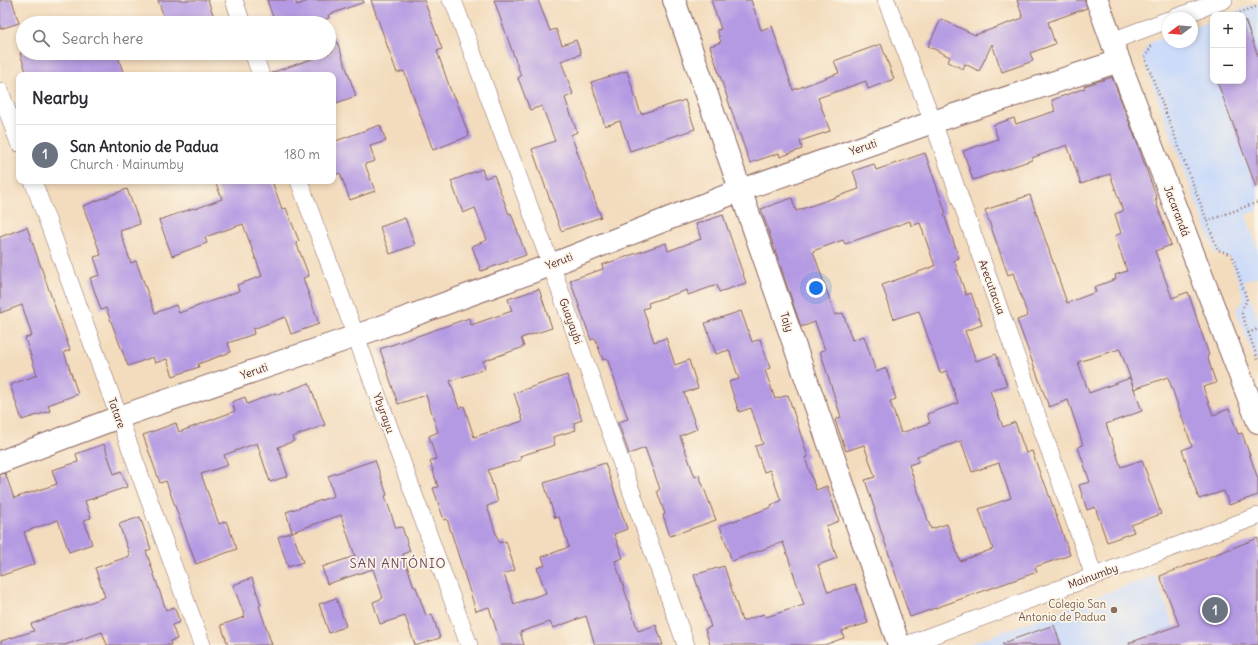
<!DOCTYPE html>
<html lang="en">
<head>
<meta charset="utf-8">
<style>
	body { margin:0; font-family:Delius,sans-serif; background:#f2f2f3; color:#2b2b33 }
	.controls { position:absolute; right:12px; top:12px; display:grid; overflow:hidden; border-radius:8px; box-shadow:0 2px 6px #0003 }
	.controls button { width:36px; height:36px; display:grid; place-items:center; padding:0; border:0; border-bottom:1px solid #e1e1e2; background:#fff; color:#2b2b33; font:20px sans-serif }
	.compass { position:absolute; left:1162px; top:12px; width:36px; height:36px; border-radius:50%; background:#fff; box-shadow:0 2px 6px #0003; rotate:254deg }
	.you { position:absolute; left:816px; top:288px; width:14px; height:14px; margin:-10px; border:3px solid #fff; border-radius:50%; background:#1a73e8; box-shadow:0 0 0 6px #1a73e833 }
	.badge { display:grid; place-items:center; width:26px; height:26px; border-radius:50%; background:#1f6fb2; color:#fff; font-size:13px; font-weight:700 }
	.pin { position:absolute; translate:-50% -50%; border:2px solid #fff; box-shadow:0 1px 4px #0006 }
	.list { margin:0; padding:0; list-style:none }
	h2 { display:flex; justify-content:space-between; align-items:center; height:52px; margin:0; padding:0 16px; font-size:17px }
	h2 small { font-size:13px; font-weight:400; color:#7c7c81 }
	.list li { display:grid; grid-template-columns:26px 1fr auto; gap:12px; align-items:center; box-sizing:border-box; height:60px; padding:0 16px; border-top:1px solid #e1e1e2 }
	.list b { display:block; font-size:15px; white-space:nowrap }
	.list p { margin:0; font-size:13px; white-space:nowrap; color:#7c7c81 }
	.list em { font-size:13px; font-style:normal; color:#7c7c81 }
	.icon { flex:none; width:22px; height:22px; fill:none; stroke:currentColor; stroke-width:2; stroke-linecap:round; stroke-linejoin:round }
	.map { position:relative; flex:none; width:1258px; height:645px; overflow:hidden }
	.search { position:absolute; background:#fff; box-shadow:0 2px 6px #0003; left:16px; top:16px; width:320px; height:44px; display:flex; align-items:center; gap:10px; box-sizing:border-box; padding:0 14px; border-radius:22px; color:#7c7c81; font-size:15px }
	.panel { position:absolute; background:#fff; box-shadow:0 2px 6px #0003; left:16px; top:72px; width:320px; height:112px; border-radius:8px }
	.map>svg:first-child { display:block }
	.built { fill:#ccdbf9 }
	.building { fill:#b499e3; fill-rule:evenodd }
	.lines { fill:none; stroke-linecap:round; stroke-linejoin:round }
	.street-casing { stroke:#85615e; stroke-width:18 }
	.secondary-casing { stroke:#85615e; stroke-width:24 }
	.path { stroke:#85615e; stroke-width:2.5; stroke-dasharray:1 3; stroke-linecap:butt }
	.street { stroke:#fff; stroke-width:17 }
	.secondary { stroke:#fff; stroke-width:22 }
	.education-dot { fill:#8d6e63; stroke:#fcf5e5; stroke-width:1.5 }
	.labels { text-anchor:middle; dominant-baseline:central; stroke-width:3.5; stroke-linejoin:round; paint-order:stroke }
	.street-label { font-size:11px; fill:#4a1f2b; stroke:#fcf5e5 }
	.education-label { font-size:11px; fill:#785e54; stroke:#fcf5e5; text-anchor:end }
	.quarter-label { font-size:13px; letter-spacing:1px; fill:#6f4a6b; stroke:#fcf5e5 }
</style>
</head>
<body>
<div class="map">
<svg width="1258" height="645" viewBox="0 0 1258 645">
	<rect width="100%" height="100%" fill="#fcf5e5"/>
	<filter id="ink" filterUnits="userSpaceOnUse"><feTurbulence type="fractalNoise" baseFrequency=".025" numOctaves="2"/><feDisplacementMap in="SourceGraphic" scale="8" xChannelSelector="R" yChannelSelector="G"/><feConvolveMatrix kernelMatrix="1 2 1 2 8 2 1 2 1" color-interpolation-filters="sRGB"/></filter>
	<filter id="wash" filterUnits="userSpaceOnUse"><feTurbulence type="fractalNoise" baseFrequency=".012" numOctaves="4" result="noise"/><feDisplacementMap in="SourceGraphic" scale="16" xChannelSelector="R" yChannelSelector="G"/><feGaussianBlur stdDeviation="0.9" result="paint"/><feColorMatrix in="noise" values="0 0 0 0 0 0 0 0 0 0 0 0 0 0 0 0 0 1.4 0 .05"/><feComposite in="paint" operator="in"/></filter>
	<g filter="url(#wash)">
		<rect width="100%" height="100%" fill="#f3dcbd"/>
		<g class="built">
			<polygon points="1258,3 1258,56 1243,44 1243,15 1226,15"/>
			<polygon points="1213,20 1213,55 1208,57 1213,70 1213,81 1217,81 1252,177 1258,175 1258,210 1246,215 1258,248 1258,276 1244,281 1258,318 1258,369 1236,310 1244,299 1230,258 1215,253 1142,57 1149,43 1168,36 1168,42 1192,42 1192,28"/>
			<polygon points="1155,575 1181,645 966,645"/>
		</g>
		<g id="blocks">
			<g class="building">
				<polygon points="0,0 12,0 19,23 0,29"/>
				<polygon points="158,0 208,0 216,23 166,23"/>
				<polygon points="267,0 295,0 297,5 311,0 363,0 364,2 328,15 329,18 315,23 275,23"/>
				<polygon points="371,0 424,0 442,49 437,51 453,97 455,97 469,136 433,150 404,71 397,73"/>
				<polygon points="494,0 538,0 550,31 556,29 562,45 576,40 581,54 561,61 573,94 565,98 577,132 571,135 601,217 561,231 532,149 555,141 542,106 530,110 518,78 521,76"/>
				<polygon points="711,0 751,0 761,30 772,26 793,90 839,73 834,61 881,44 894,79 868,89 866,81 818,98 830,131 800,141 802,149 780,157 779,153 750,163 734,118 710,46 721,42 717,30 721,29"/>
				<polygon points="1017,0 1085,0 1087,8 1048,22 1055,44 1030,53 1033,61 1002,72 992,44 979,71 965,64 963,69 948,62 950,57 928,46 941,19 975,35 1023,18"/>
				<polygon points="1245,20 1258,56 1258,187 1256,187 1217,81 1243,81 1243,21"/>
				<polygon points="335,36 356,96 333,104 333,75 272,75 271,73 329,53 333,51 333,37"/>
				<polygon points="20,53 117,53 124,75 27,75"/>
				<polygon points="627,71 641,114 685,100 695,129 630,151 620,121 605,126 591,82"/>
				<path d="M1112,77L1136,140L1157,199H1155L1171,245L1155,251L1172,298L1188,292L1209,355L1207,356L1216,383L1203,387L1213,415L1229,409L1238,434L1242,433L1258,479V495L1229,505L1224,491L1199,499L1182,450L1192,446L1168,377L1134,389L1142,411L1106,424L1121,467L1142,460L1161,514L1131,525L1134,532L1107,542L1095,507L1087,510L1079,485L1090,482L1078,447L1083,445L1068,400L1049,407L1017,320L1028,316L1013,273L1008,275L985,210L1030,195L1067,303L1096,292L1094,287L1116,279L1115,275L1127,271L1115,236L1121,233L1115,214L1123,211L1110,174L1081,184L1067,145L1032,158V160L973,180L963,151L998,139L993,125L1014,118L1016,124L1055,111L1052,100L1085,88L1084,86ZM1120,349L1134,389L1130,378L1089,393L1078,362Z"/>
				<polygon points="380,125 386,141 370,146 375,161 365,164 375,191 350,200 340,173 333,176 333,142"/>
				<path d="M925,153L946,213L944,214L959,258L954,260L966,295L971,293L982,325L965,331L976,361L996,354L1007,385L990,391L1003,427L1015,422L1026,453L1032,451L1043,482L1044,481L1070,555L1035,567L1037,572L910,617L874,510H875L865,480L875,477L864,445L846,451L835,420L841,417L820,351L825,350L815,322L801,327L761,209L792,198L796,211L859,189L853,171L874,164L876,170ZM910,221L911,226L920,223L935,266L882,285L894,319L919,311L940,373L947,371L958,403L927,414L930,423L901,433L890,401L896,399L886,368L876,372L864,336L852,340L843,313L835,315L813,251L843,240L845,244ZM961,441L972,472L999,463L1011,498L979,509L993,549L960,561L947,524L931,529L909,465L918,462L917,456Z"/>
				<polygon points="482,169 485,178 494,175 509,214 511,213 526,255 481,271 472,246 487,240 475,208 463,213 451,181"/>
				<polygon points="215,181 272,181 282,209 286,208 299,241 296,242 309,276 303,278 319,324 291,334 285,317 253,329 254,334 228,343 231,352 198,364 199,367 173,376 167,359 155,363 153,357 128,366 106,308 101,310 90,278 100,275 94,257 101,255 83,206 127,189 140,224 120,231 131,263 136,261 155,313 176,305 179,313 239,291 237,285 262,276 243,224 205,237 207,243 172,256 159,220 194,208 195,209 222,199"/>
				<polygon points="723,215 746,283 719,292 717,285 688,295 687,290 648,303 649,307 643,309 654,342 666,338 675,365 689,360 698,388 684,393 697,429 680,436 695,477 699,475 716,520 670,536 663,515 665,514 657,491 660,489 645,448 629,454 618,422 628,419 607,358 603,360 595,338 591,340 570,280 603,269 602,265 666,243 668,251 701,239 696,224"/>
				<polygon points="405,218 415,245 390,254 380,227"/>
				<polygon points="27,227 70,350 64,352 78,394 48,405 50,411 22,420 10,385 37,375 25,338 32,336 22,305 0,313 0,237"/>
				<polygon points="539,289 552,328 521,338 524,347 483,361 485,369 450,381 459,408 464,406 474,437 523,421 514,393 567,375 582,420 574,423 576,430 553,437 555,445 520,456 521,460 488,470 498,502 487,506 499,543 506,541 515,570 504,574 514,604 546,593 537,568 545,565 542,557 569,547 559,517 555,518 544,483 605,463 627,529 614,534 623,558 615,561 638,631 656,625 663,645 595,645 586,616 553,628 550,622 520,632 524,645 501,645 489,607 476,611 447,519 444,520 433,488 438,487 430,461 436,459 429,436 438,432 426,395 398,404 380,349 469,318 471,325 512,311 508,299"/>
				<polygon points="741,311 752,342 760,339 770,368 765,370 775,399 788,395 808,457 805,458 816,490 827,486 839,521 826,526 837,558 818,565 828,592 855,584 868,623 842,631 844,638 824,645 710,645 705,629 711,627 694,575 724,566 742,621 764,614 766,617 804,605 783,542 732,561 720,526 772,507 771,505 781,501 770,470 764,472 755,446 763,444 751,408 739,412 729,382 739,379 729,350 716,354 705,323"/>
				<polygon points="309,383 325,425 292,437 294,441 278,447 288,476 270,482 257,443 224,455 228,465 201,474 219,524 226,521 237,549 196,564 166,481 160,483 143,435 176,423 179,432 235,411 232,402 245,397 247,404 276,393 277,395"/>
				<polygon points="104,444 114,474 121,471 127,487 85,501 91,518 84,520 92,544 69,552 58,520 24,532 35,564 0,576 0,474 5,473 14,498 57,484 52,470 78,462 76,454"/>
				<polygon points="375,460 387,495 385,496 396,528 402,527 410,551 403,554 414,587 416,587 426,616 432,614 440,638 418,645 415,645 405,616 380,624 373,602 383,598 373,569 327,584 322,567 355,556 341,515 292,532 286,512 334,496 328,476"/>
				<polygon points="140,517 151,549 146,551 166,610 174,607 180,622 172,625 177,639 170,641 171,645 107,645 102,632 65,645 1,645 1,641 34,631 31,624 105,597 95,568 130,556 119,524"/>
				<polygon points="292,532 303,562 288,567 278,537"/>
				<polygon points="1258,538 1258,645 1130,645 1129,643 1179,625 1160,576"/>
				<polygon points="252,578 261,605 259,606 272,645 228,645 221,625 245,617 233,585"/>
				<polygon points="336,598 346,626 329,633 319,604"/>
				<polygon points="1054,625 1061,645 1003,645 1003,643"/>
			</g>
		</g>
	</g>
	<g filter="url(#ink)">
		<use href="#blocks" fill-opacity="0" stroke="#85615e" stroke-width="1"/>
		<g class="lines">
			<defs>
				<g id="street">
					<polyline points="234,0 242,23"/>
					<polyline points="451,0 454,3 551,265 686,645"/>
					<polyline points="886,0 933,122 1094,576"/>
					<polyline points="1174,18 1224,0"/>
					<polyline points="1112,41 1168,20"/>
					<polyline points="253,53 261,75"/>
					<polyline points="0,91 19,143"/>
					<polyline points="33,181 202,645"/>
					<polyline points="299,181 469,645"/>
					<polyline points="906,645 1258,516"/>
				</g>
				<g id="secondary">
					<polyline points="674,0 899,645"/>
					<polyline points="1097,0 1119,61 1258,422"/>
					<polyline points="0,462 119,417 356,336 551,265 741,190 933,122 1119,61"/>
				</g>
			</defs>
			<use href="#street" class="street-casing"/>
			<use href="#secondary" class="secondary-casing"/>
			<g class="path">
				<polyline points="1236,14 1258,6"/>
				<polyline points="1151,46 1145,58 1218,250 1232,255 1247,300 1241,311 1258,360"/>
				<polyline points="1207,221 1258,202"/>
				<polyline points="1248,333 1258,329"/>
			</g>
			<use href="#street" class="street"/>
			<use href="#secondary" class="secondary"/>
		</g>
	</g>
	<circle class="education-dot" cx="1114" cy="610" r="4"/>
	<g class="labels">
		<g class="street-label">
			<text transform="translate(863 147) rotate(-19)">Yeruti</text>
			<text transform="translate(1177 211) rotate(69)">Jacarandá</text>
			<text transform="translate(559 261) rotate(-21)">Yeruti</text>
			<text transform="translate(992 287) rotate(70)">Arecutacua</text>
			<text transform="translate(571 321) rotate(70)">Guayaybi</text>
			<text transform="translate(787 322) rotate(71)">Tajy</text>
			<text transform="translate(254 371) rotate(-19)">Yeruti</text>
			<text transform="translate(117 413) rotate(70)">Tatare</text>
			<text transform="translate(384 413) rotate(70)">Ybyrayu</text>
			<text transform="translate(1093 576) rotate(-20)">Mainumby</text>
		</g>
		<g class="education-label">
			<text x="1106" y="604">Colegio San<tspan x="1106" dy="13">Antonio de Padua</tspan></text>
		</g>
		<g class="quarter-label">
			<text x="398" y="563">SAN ANTÓNIO</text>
		</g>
	</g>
</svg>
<div class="controls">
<button>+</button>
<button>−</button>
</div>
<svg class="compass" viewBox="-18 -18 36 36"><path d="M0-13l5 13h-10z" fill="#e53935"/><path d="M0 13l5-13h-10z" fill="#7c7c81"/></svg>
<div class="you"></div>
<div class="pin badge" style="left:1215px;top:610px;background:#6b7280">1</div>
<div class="search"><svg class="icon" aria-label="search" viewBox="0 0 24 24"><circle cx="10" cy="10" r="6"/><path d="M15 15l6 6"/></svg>Search here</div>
<section class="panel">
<h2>Nearby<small></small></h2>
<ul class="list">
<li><span class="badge" style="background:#6b7280">1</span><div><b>San Antonio de Padua</b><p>Church · Mainumby</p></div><em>180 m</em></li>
</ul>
</section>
</div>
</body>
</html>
